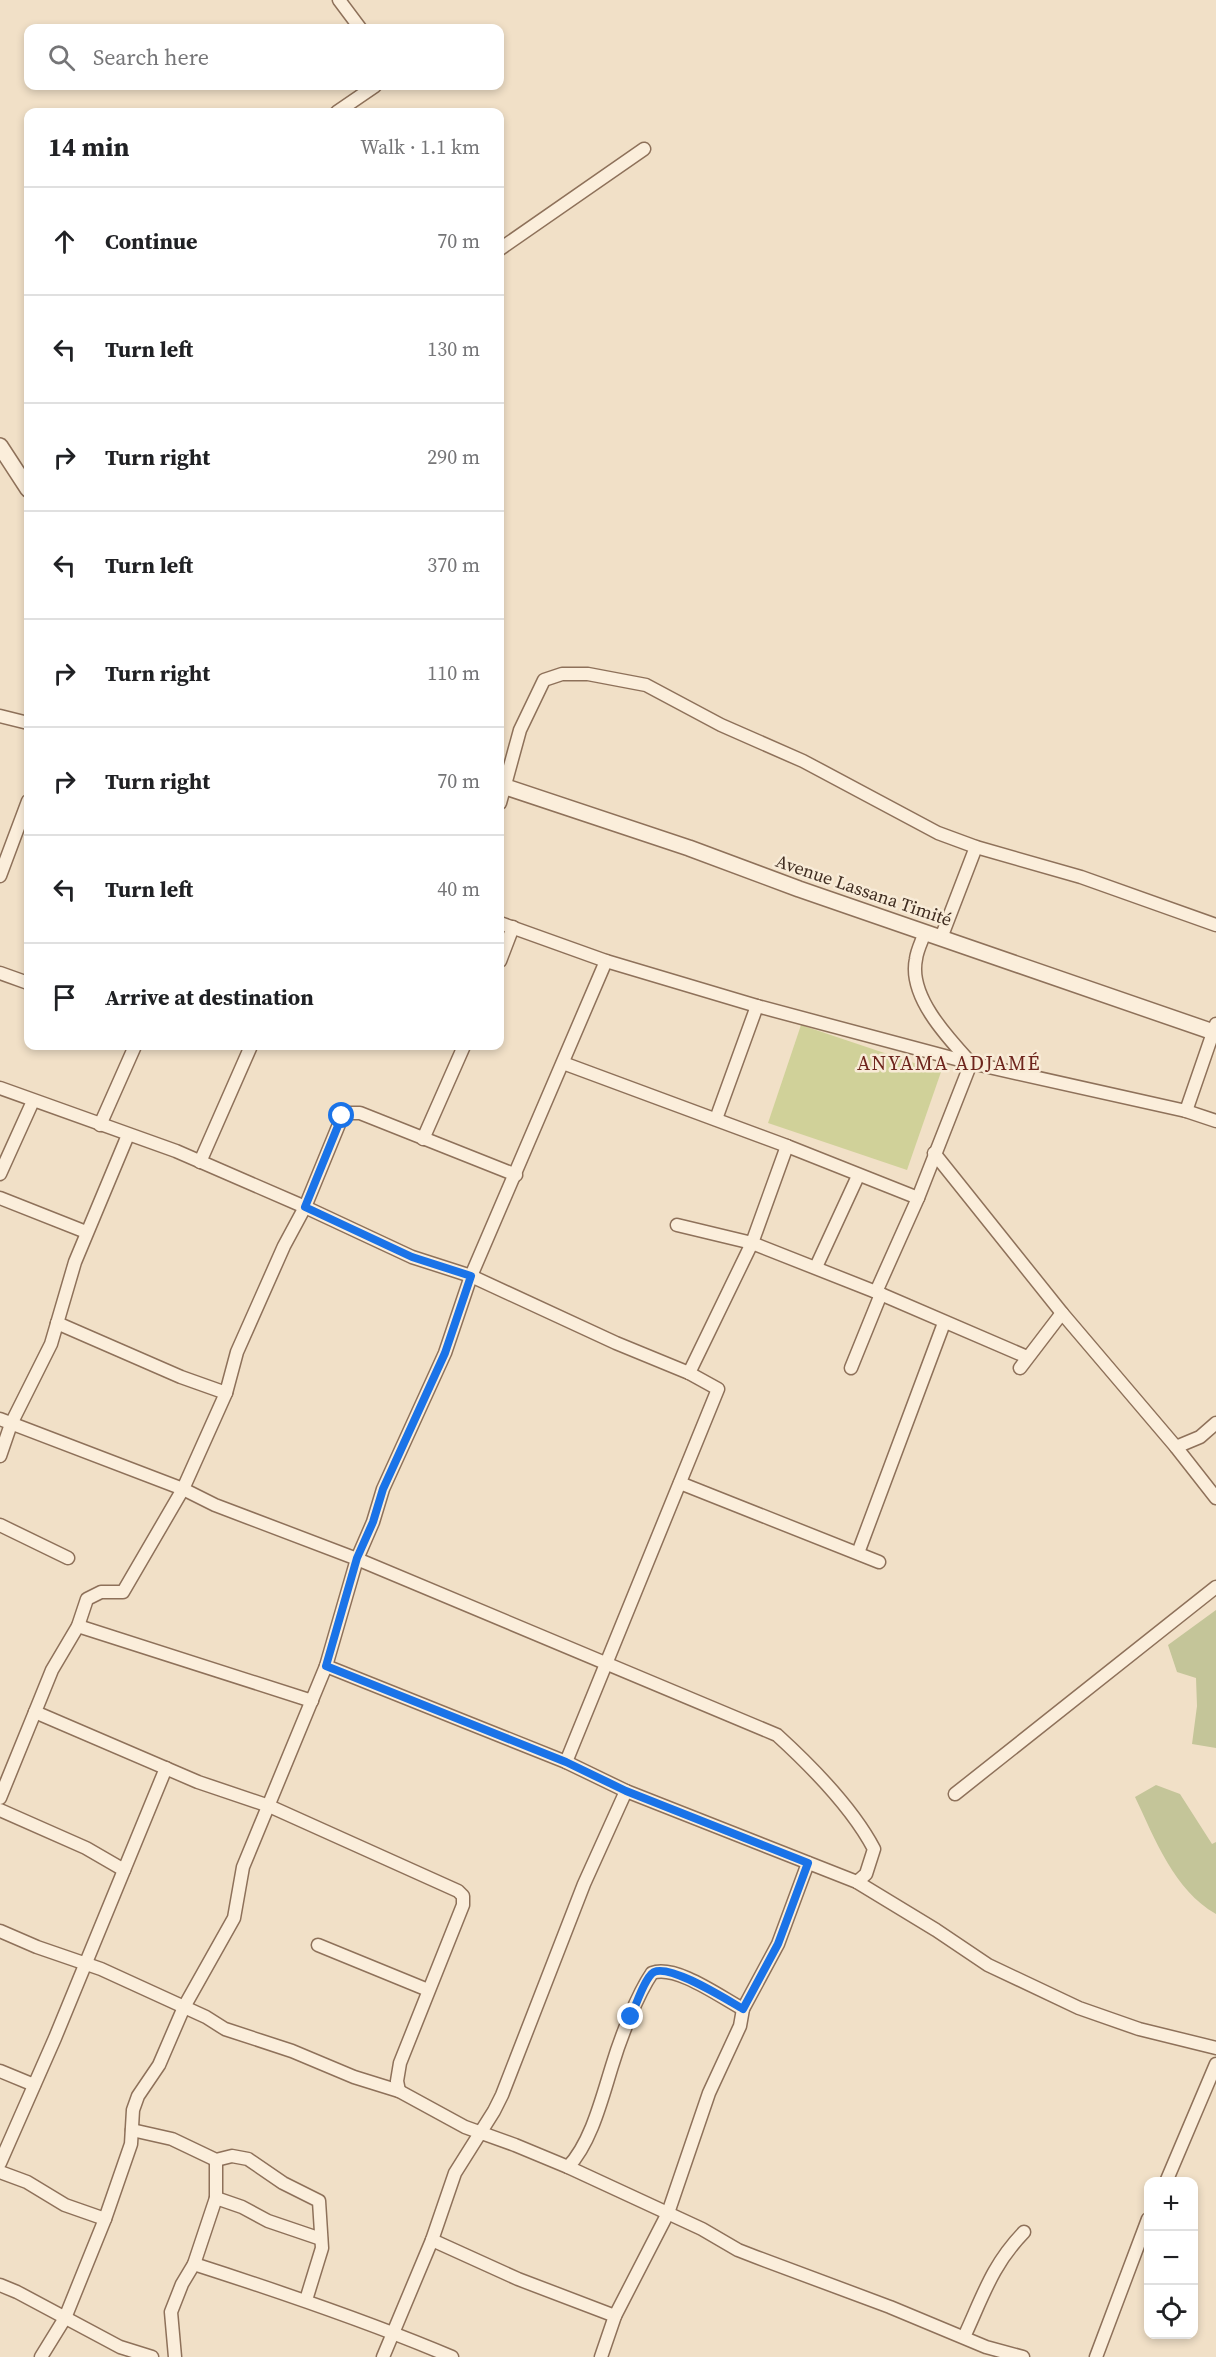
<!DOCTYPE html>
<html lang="en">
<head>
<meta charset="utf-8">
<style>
	body { margin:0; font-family:"Source Serif 4",serif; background:#f2f2f2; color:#202124 }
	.controls { position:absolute; right:18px; bottom:18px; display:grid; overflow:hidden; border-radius:12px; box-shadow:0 3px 9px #0003 }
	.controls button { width:54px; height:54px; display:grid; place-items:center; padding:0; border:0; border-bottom:2px solid #e0e0e0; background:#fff; color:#202124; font:30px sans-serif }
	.stop { position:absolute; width:18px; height:18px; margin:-14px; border:4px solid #1a73e8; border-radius:50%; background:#fff }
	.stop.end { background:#1a73e8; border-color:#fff; box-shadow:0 2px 6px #0008 }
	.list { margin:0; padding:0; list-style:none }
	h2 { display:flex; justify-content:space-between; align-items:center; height:78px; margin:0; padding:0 24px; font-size:26px }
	h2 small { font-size:20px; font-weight:400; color:#757577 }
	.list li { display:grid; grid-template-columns:39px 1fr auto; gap:18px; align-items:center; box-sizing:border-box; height:108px; padding:0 24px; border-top:2px solid #e0e0e0 }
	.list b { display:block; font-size:22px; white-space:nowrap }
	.list em { font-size:20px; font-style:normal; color:#757577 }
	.icon { flex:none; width:33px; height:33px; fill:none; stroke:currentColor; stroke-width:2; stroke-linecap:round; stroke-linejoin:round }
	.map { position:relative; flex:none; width:1216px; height:2357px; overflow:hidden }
	.search { position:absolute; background:#fff; box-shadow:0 3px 9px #0003; left:24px; top:24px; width:480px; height:66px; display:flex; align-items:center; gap:15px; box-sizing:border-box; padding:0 21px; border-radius:12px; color:#757577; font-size:22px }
	.panel { position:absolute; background:#fff; box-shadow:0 3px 9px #0003; left:24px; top:108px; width:480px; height:942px; border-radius:12px }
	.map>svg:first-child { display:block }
	.green { fill:#d0d199 }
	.cemetery { fill:#c4c599 }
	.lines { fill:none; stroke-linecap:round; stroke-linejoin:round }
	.minor-casing { stroke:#8e715a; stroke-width:15 }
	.tertiary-casing { stroke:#8e715a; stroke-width:18 }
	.minor { stroke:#fbeedb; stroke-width:12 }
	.tertiary { stroke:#fbeedb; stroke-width:15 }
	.route { stroke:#1a73e8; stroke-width:8 }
	.labels { text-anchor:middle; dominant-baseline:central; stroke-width:5; stroke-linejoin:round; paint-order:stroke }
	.street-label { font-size:18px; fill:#3e2b1f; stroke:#f8ebd7 }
	.neighbourhood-label { font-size:20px; letter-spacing:1.5px; fill:#6d241c; stroke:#f8ebd7 }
</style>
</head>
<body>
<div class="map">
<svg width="1216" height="2357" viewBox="0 0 1216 2357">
	<rect width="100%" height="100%" fill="#f1e0c7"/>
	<polygon class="green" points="801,1025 941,1072 907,1170 768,1123"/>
	<g class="cemetery">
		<polygon points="1216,1610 1216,1748 1192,1744 1197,1706 1196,1678 1177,1672 1168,1645"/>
		<path d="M1156,1785L1180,1794L1212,1844L1216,1842V1914C1174,1890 1155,1839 1135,1797Z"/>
	</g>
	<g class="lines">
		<defs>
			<g id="minor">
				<polyline points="339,0 360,28"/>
				<polyline points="337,112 375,86"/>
				<polyline points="500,249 644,149"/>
				<polyline points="0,716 28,723"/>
				<polyline points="500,803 520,730 544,680 562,674 588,674 646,685 721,725 803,761 938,833 976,847 1081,877 1216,925"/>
				<polyline points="0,876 28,801"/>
				<polyline points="500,923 606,961 757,1006 971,1063 1186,1111 1216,1121"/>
				<polyline points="941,938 976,847"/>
				<polyline points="500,961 513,927"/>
				<polyline points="0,973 28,983"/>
				<polyline points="563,1063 787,1146 918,1198"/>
				<polyline points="0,1088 176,1151 305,1207 412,1257 471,1276 616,1343 689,1373 718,1389 566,1762"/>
				<polyline points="1186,1111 1216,1024"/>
				<polyline points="716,1119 757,1006"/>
				<polyline points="100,1125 135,1046"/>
				<polyline points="423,1139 464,1046"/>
				<polyline points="934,1153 1062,1313 1176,1447 1216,1498"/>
				<polyline points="200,1162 251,1046"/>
				<polyline points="0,1174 33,1101"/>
				<polyline points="0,1198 86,1232"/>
				<polyline points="677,1225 752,1243 876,1292 1027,1357"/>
				<polyline points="816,1267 858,1176"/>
				<path d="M876,1292L918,1198L971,1063C948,1038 908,996 916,959C917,950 922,941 925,932"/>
				<polyline points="57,1323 181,1377 226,1393"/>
				<polyline points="851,1368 881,1294"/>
				<polyline points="1020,1368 1062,1313"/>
				<polyline points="689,1373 752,1243 787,1146"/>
				<path d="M0,1419L183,1489L215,1505L357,1559L777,1735C811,1766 853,1809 874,1849L866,1874L857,1882"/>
				<polyline points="1176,1447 1200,1437 1216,1423"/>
				<polyline points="0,1456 11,1424 51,1344 75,1262 128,1135"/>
				<polyline points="680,1483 879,1562"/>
				<polyline points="0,1525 68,1558"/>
				<polyline points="858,1553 944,1323"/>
				<polyline points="78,1626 312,1701"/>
				<polyline points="326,1666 566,1762 626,1791 857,1882 936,1930 988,1965 1079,2008 1139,2029 1216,2048"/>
				<polyline points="955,1794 1216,1587"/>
				<polyline points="0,1798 35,1712"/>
				<polyline points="0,1810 86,1848 124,1870"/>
				<polyline points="0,1931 37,1947 101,1969 206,2017 225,2029 292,2051 354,2077 399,2091 465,2127 515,2145 568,2167 702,2229 738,2250 756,2257 890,2307 986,2347 1023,2357"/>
				<polyline points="318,1945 428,1990"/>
				<polyline points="0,2071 34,2085"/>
				<polyline points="399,2091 397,2081 400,2063 463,1905 463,1896 458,1891 269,1806 198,1782 35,1712 52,1670 78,1626 87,1599 101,1592 123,1592 183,1489 226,1393 237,1352 284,1246 305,1207 342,1117 350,1113 360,1113 516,1175"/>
				<polyline points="132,2130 172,2139 216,2160 232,2156 248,2159 283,2183 319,2201 322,2248 306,2300"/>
				<polyline points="0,2163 55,2038 166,1768"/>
				<path d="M568,2167C591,2143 602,2098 612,2066C620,2039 637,1995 652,1973C676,1964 722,1998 743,2009"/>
				<polyline points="0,2172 27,2182 65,2205 105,2219"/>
				<polyline points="1166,2182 1216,2064"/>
				<polyline points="216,2198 242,2207 268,2221 321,2239"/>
				<polyline points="432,2240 518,2279 615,2316"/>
				<path d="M194,2264C281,2292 367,2321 452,2357"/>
				<polyline points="0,2285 17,2292 120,2347 152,2357"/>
				<path d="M964,2337C983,2296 992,2265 1024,2232"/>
				<polyline points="41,2357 65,2318 105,2219 131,2144 133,2110 138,2096 159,2065 184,2007 234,1918 243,1867 326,1666 357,1559 373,1522 383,1489 445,1353 471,1276 606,961"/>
				<polyline points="175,2357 171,2312 182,2284 194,2264 216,2198 216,2160"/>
				<polyline points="383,2357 432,2240 455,2173 494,2111 502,2095 584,1884 626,1791"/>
				<polyline points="601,2357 615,2316 668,2213 709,2093 740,2026 743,2009 778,1944 808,1863"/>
				<polyline points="1096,2357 1148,2219"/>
			</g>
			<g id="tertiary">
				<polyline points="0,446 28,489"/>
				<polyline points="500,785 689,848 799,889 1216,1033"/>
			</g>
		</defs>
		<use href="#minor" class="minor-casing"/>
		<use href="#tertiary" class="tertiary-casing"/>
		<use href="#minor" class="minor"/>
		<use href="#tertiary" class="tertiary"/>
	</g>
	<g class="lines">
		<path class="route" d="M342,1116L305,1207L412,1257L471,1276L445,1353L383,1489L373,1522L357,1558L326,1666L566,1762L626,1791L808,1863L778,1944L743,2009C727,2000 671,1964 654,1972C645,1977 635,2007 631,2017"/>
	</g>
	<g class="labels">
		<g class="street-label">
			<text transform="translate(864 890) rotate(19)">Avenue Lassana Timité</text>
		</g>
		<g class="neighbourhood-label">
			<text x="949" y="1063">ANYAMA ADJAMÉ</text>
		</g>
	</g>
</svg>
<div class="controls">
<button>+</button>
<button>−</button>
<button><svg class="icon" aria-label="locate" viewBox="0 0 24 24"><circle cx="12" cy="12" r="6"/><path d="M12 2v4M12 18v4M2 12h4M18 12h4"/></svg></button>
</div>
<div class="stop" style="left:342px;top:1116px"></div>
<div class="stop end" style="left:631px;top:2017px"></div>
<div class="search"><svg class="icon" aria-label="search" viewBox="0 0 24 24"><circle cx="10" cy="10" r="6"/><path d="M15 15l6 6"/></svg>Search here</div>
<section class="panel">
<h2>14 min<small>Walk · 1.1 km</small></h2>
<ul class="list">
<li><svg class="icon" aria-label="ahead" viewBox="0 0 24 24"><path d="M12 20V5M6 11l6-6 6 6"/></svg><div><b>Continue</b></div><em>70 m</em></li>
<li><svg class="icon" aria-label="left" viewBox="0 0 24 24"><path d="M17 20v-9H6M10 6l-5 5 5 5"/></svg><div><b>Turn left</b></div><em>130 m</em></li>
<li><svg class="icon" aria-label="right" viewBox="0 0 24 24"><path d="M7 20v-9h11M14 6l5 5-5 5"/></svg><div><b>Turn right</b></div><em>290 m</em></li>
<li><svg class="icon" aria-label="left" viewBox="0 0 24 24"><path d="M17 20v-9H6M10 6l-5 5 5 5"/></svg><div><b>Turn left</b></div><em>370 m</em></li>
<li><svg class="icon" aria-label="right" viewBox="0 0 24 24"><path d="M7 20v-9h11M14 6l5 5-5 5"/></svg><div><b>Turn right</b></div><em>110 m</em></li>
<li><svg class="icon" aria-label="right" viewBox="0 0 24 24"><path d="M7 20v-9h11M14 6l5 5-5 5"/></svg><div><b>Turn right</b></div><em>70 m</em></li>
<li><svg class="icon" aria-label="left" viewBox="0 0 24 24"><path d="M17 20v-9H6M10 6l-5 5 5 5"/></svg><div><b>Turn left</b></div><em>40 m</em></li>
<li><svg class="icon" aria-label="arrive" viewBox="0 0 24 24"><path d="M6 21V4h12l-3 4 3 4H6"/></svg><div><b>Arrive at destination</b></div></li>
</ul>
</section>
</div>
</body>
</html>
